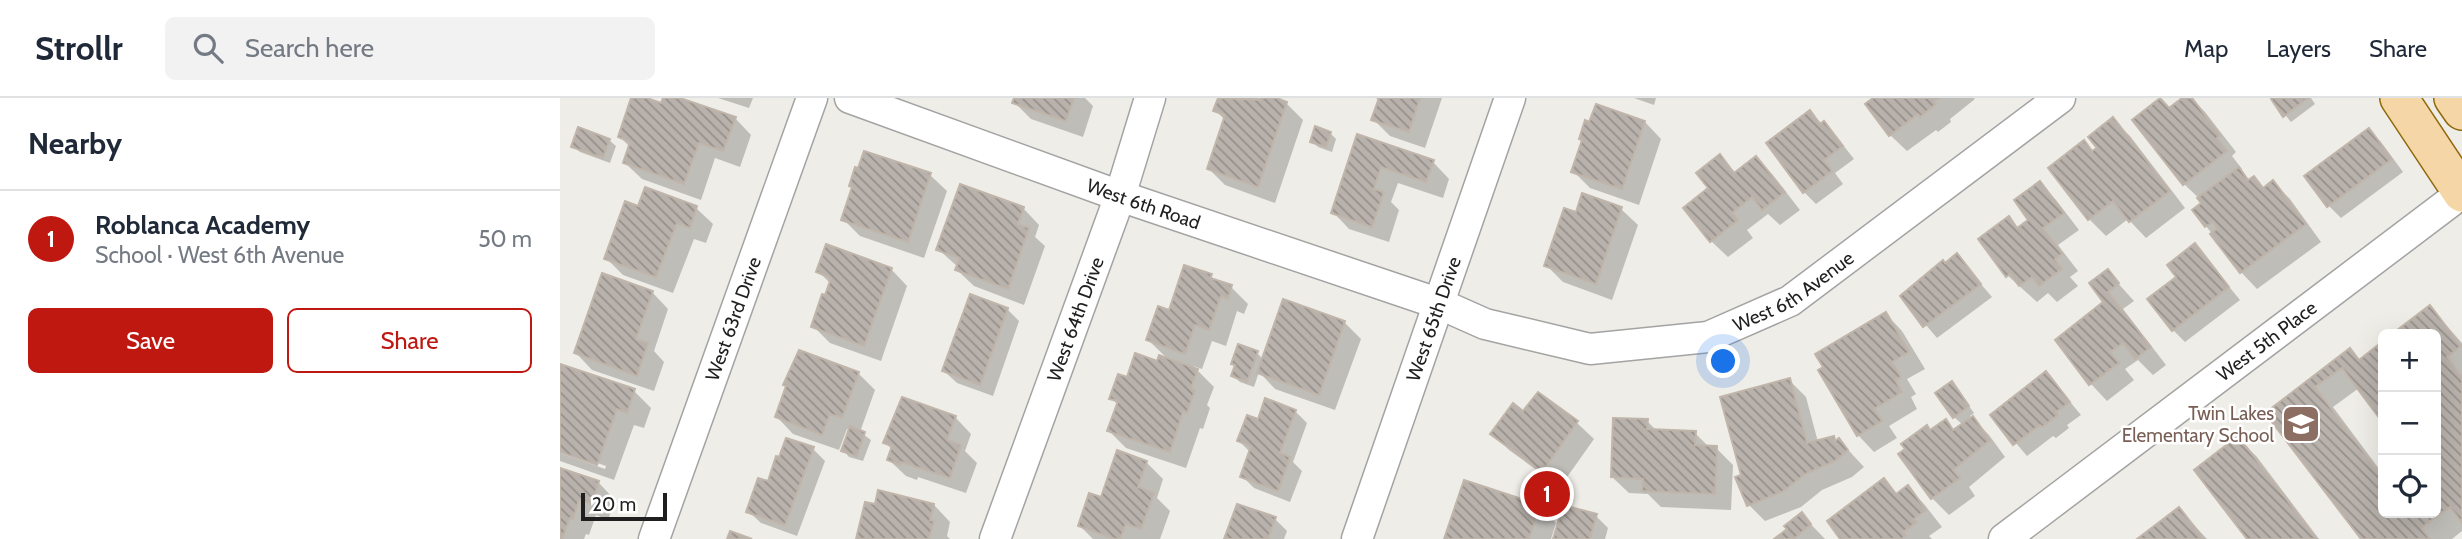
<!DOCTYPE html>
<html lang="en">
<head>
<meta charset="utf-8">
<style>
	body { margin:0; font-family:Cabin,sans-serif; background:#f2f2f3; color:#1f2937 }
	.controls { position:absolute; right:21px; bottom:21px; display:grid; overflow:hidden; border-radius:10px; box-shadow:0 7px 28px #0002 }
	.controls button { width:63px; height:63px; display:grid; place-items:center; padding:0; border:0; border-bottom:2px solid #e0e1e3; background:#fff; color:#1f2937; font:35px sans-serif }
	.scale { position:absolute; left:21px; bottom:18px; width:86px; box-sizing:border-box; padding-left:7px; border:4px solid #1f1f1f; border-top:0; font-size:19px; line-height:24px; white-space:nowrap; color:#1f1f1f; -webkit-text-stroke:5px #fff; paint-order:stroke }
	.you { position:absolute; left:1164px; top:264px; width:24px; height:24px; margin:-18px; border:5px solid #fff; border-radius:50%; background:#1a73e8; box-shadow:0 0 0 10px #1a73e833 }
	.badge { display:grid; place-items:center; width:46px; height:46px; border-radius:50%; background:#bf1810; color:#fff; font-size:23px; font-weight:700 }
	.pin { position:absolute; translate:-50% -50%; border:4px solid #fff; box-shadow:0 2px 7px #0006 }
	.list { margin:0; padding:0; list-style:none }
	h2 { display:flex; justify-content:space-between; align-items:center; height:91px; margin:0; padding:0 28px; font-size:30px }
	h2 small { font-size:23px; font-weight:400; color:#747a83 }
	.list li { display:grid; grid-template-columns:46px 1fr auto; gap:21px; align-items:center; box-sizing:border-box; height:98px; padding:0 28px; border-top:2px solid #e0e1e3 }
	.list b { display:block; font-size:26px; white-space:nowrap }
	.list p { margin:0; font-size:23px; white-space:nowrap; color:#747a83 }
	.list em { font-size:23px; font-style:normal; color:#747a83 }
	.actions { display:flex; gap:14px; padding:21px 28px }
	.actions a { flex:1; padding:16px 0; border:2px solid #bf1810; border-radius:10px; text-align:center; font-size:24px; color:#bf1810 }
	.actions .main { background:#bf1810; color:#fff }
	.icon { flex:none; width:38px; height:38px; fill:none; stroke:currentColor; stroke-width:2; stroke-linecap:round; stroke-linejoin:round }
	.map { position:relative; flex:none; width:1902px; height:441px; overflow:hidden }
	header { display:flex; align-items:center; gap:42px; box-sizing:border-box; height:98px; padding:0 35px; background:#fff; border-bottom:2px solid #e0e1e3 }
	header strong { font-size:33px }
	nav { display:flex; gap:38px; margin-inline-start:auto; font-size:24px }
	.search { width:490px; height:63px; background:#f2f2f3; display:flex; align-items:center; gap:18px; box-sizing:border-box; padding:0 24px; border-radius:10px; color:#747a83; font-size:26px }
	main { display:flex }
	aside { flex:1; background:#fff }
	.map>svg:first-child { display:block }
	.shadow { fill:#0003 }
	.building { fill:url(#building-back-hatch); stroke:#c0b5aa; stroke-width:2 }
	.lines { fill:none; stroke-linecap:round; stroke-linejoin:round }
	.minor-casing { stroke:#a3a3a3; stroke-width:33 }
	.major-casing { stroke:#8f690c; stroke-width:40 }
	.minor { stroke:#fff; stroke-width:30 }
	.major { stroke:#f5d6a6; stroke-width:37 }
	.labels { text-anchor:middle; dominant-baseline:central; stroke-width:5; stroke-linejoin:round; paint-order:stroke }
	.street-label { font-size:19px; fill:#1f1f1f; stroke:#fff }
	.education-label { font-size:19px; fill:#785e54; stroke:#fff; text-anchor:end }
</style>
</head>
<body>
<header>
<strong>Strollr</strong>
<div class="search"><svg class="icon" aria-label="search" viewBox="0 0 24 24"><circle cx="10" cy="10" r="6"/><path d="M15 15l6 6"/></svg>Search here</div>
<nav><a>Map</a><a>Layers</a><a>Share</a></nav>
</header>
<main>
<aside>
<h2>Nearby<small></small></h2>
<ul class="list">
<li><span class="badge">1</span><div><b>Roblanca Academy</b><p>School · West 6th Avenue</p></div><em>50 m</em></li>
</ul>
<div class="actions"><a class="main">Save</a><a>Share</a></div>
</aside>
<div class="map">
<svg width="1902" height="441" viewBox="0 0 1902 441">
	<defs>
		<pattern id="building-back-hatch" width="6" height="6" patternUnits="userSpaceOnUse" patternTransform="scale(1.75)"><rect width="6" height="6" fill="#b9b2ac"/><path d="M-1 5l2 2M0 0l6 6M5-1l2 2" fill="none" stroke="#96908b"/></pattern>
	</defs>
	<rect width="100%" height="100%" fill="#efede7"/>
	<g class="shadow">
		<polygon points="73,0 82,0 102,7 105,0 115,0 175,20 191,37 180,69 155,60 141,102 82,81 65,65 70,49 60,39"/>
		<polygon points="158,0 193,0 189,10"/>
		<polygon points="456,0 525,0 533,8 523,39 471,21 454,4"/>
		<polygon points="660,0 699,0 702,2 703,0 711,0 726,5 743,22 715,105 665,87 649,71 665,22 655,12"/>
		<polygon points="816,0 882,0 865,50 830,38 813,21 819,3"/>
		<polygon points="1074,0 1096,0 1094,7"/>
		<polygon points="1316,0 1414,0 1415,1 1390,21 1391,24 1378,34 1376,32 1347,53 1330,37"/>
		<polygon points="1625,0 1631,0 1645,14 1676,54 1672,58 1682,71 1680,73 1690,83 1694,80 1704,91 1713,84 1730,101 1761,144 1697,191 1681,174 1646,128 1644,105 1624,86 1601,2 1611,11"/>
		<polygon points="1715,0 1751,0 1755,6 1731,24 1713,2"/>
		<polygon points="1250,15 1276,38 1294,61 1275,75 1283,86 1256,106 1244,94"/>
		<polygon points="1553,22 1570,38 1625,110 1586,140 1568,121 1546,138 1529,121 1490,70 1524,45 1534,55 1539,50"/>
		<polygon points="1085,24 1101,41 1079,107 1030,90 1013,73 1023,44 1021,41"/>
		<polygon points="1809,32 1821,44 1843,74 1781,120 1769,108"/>
		<polygon points="770,35 776,41 772,54 758,49 752,43"/>
		<polygon points="798,39 873,64 889,81 883,100 838,85 831,104 839,112 829,144 789,131 773,114"/>
		<polygon points="49,42 56,48 50,65 20,54 13,48"/>
		<polygon points="1160,59 1176,75 1196,60 1212,76 1240,112 1220,127 1208,116 1187,132 1193,140 1168,159 1151,143 1150,91"/>
		<polygon points="370,77 387,93 364,160 300,138 283,121"/>
		<polygon points="1480,86 1496,102 1519,132 1498,147 1518,173 1510,179 1518,188 1497,204 1488,195 1477,204 1447,177 1449,120 1459,131 1470,122"/>
		<polygon points="79,110 136,110 153,126 146,145 134,141 113,195 63,177 46,160"/>
		<polygon points="463,110 479,127 475,139 485,148 464,207 414,188 397,172 398,169 378,151"/>
		<polygon points="1061,111 1078,127 1052,202 1003,184 986,167 1017,116"/>
		<polygon points="1635,147 1680,202 1625,244 1613,232 1619,179"/>
		<polygon points="1397,158 1432,199 1377,240 1342,199"/>
		<polygon points="331,171 347,188 321,263 270,245 253,228 271,186 258,173"/>
		<polygon points="1547,173 1574,203 1563,211 1606,267 1593,277 1578,262 1565,271 1574,282 1547,303 1531,286 1497,242 1546,204"/>
		<polygon points="651,178 657,184 671,189 688,206 684,216 677,213 666,248 652,243 642,271 633,268 654,289 647,307 650,310 643,331 640,330 626,370 566,350 549,333 558,307 551,300 568,281 598,265 610,263 588,242 610,214"/>
		<polygon points="92,194 108,211 94,253 104,264 94,293 32,272 16,255"/>
		<polygon points="1870,209 1902,245 1902,433 1892,441 1803,441 1707,316 1790,253 1800,263 1823,245 1823,322 1799,290 1773,309 1823,376 1823,415 1852,415 1854,417 1876,415 1876,400 1880,397 1876,392 1876,236 1835,236"/>
		<polygon points="447,211 459,223 433,298 397,285 384,273"/>
		<polygon points="1326,216 1342,233 1365,271 1347,281 1356,296 1351,299 1357,311 1329,328 1337,340 1314,354 1298,337"/>
		<polygon points="784,224 801,241 775,312 715,291 699,274 694,289 680,284 673,278 677,269 673,265 697,255 703,261"/>
		<polygon points="0,267 74,293 91,310 84,330 74,327 54,382 0,363 0,355 45,371 46,368 0,352"/>
		<polygon points="298,275 315,292 300,334 311,342 303,363 289,359 283,352 290,332 287,331 279,352 233,336 217,319"/>
		<polygon points="1486,275 1521,317 1507,327 1509,330 1496,340 1493,338 1467,358 1432,317"/>
		<polygon points="1229,282 1246,299 1258,344 1273,340 1277,344 1279,342 1304,369 1292,379 1262,392 1241,409 1205,423 1189,407 1183,378"/>
		<polygon points="1397,292 1414,315 1410,318 1429,337 1445,359 1409,389 1415,398 1389,417 1372,400 1340,357 1385,323 1395,333 1403,327 1394,319"/>
		<polygon points="978,296 1017,325 1034,341 1000,389 949,352 933,335 964,315"/>
		<polygon points="735,313 747,325 733,364 742,373 730,404 694,390 682,378 690,354 679,343 699,324"/>
		<polygon points="395,319 411,336 405,353 417,365 406,395 358,379 357,382 346,378 329,362 333,352 325,345"/>
		<polygon points="1087,323 1097,333 1135,335 1150,350 1156,350 1173,367 1171,412 1101,409 1088,396 1069,395 1052,379"/>
		<polygon points="1678,340 1697,359 1759,441 1689,441"/>
		<polygon points="253,351 265,363 237,438 201,425 188,413 209,385"/>
		<polygon points="586,364 603,381 597,400 610,413 600,441 533,441 520,428 542,401"/>
		<polygon points="0,372 39,385 55,402 48,422 36,417 29,437 26,436 24,441 0,441"/>
		<polygon points="1324,383 1338,397 1348,389 1364,406 1382,429 1369,438 1372,441 1282,441"/>
		<polygon points="374,407 390,424 387,438 390,441 298,441"/>
		<polygon points="979,409 996,425 991,441 886,441"/>
		<polygon points="1619,411 1647,441 1580,441"/>
		<polygon points="1242,417 1265,441 1217,441"/>
		<polygon points="1036,418 1048,430 1045,441 995,441"/>
		<polygon points="715,421 727,433 724,441 666,441"/>
	</g>
	<g class="building">
		<polygon points="71,0 87,0 101,5 103,0 120,0 176,19 163,53 139,45 124,86 63,65 70,44 58,39"/>
		<polygon points="454,0 514,0 506,23 452,5"/>
		<polygon points="658,0 700,2 701,0 717,0 727,4 698,89 647,71 665,17 653,13"/>
		<polygon points="819,0 860,0 849,34 811,22"/>
		<polygon points="1313,0 1379,0 1374,3 1376,6 1360,19 1358,16 1329,38 1305,6"/>
		<polygon points="1600,0 1609,10 1622,0 1632,0 1660,37 1657,40 1667,53 1623,87 1572,22"/>
		<polygon points="1712,0 1748,0 1723,19 1711,1"/>
		<polygon points="1036,6 1085,23 1062,91 1011,74 1022,42 1019,41 1025,22 1029,24"/>
		<polygon points="1250,12 1260,26 1264,23 1283,48 1264,62 1272,73 1243,95 1206,45"/>
		<polygon points="1553,19 1610,93 1569,124 1553,103 1528,122 1488,70 1524,42 1532,53 1537,50 1528,39"/>
		<polygon points="755,28 771,34 766,49 750,44"/>
		<polygon points="18,29 50,41 43,60 11,49"/>
		<polygon points="1809,30 1832,61 1767,109 1744,78"/>
		<polygon points="797,36 874,62 866,84 821,69 814,91 824,94 812,129 771,115"/>
		<polygon points="304,53 371,75 348,144 281,122 292,89 289,88 295,69 298,70"/>
		<polygon points="1160,56 1174,75 1196,58 1225,94 1202,112 1192,99 1172,115 1178,122 1150,144 1123,110 1148,90 1136,75"/>
		<polygon points="1679,69 1688,82 1694,78 1703,90 1713,82 1746,126 1680,175 1650,136 1658,130 1653,124 1645,129 1632,112 1641,105 1637,100"/>
		<polygon points="1480,83 1504,115 1483,130 1502,156 1495,161 1502,171 1479,188 1472,179 1459,188 1450,176 1446,179 1418,141 1449,118 1457,130 1468,122 1454,102"/>
		<polygon points="400,86 464,109 458,126 469,130 448,191 395,172 400,160 376,152"/>
		<polygon points="85,89 137,108 130,130 117,125 96,179 44,161 65,103 78,108"/>
		<polygon points="1022,95 1062,109 1036,186 984,168 1004,110 1016,114"/>
		<polygon points="1635,145 1669,189 1612,233 1587,201 1616,179 1607,167"/>
		<polygon points="266,146 332,170 304,248 251,229 262,196 265,197 271,180 256,174"/>
		<polygon points="1397,155 1421,186 1363,229 1340,198 1383,162 1385,165"/>
		<polygon points="624,167 652,176 650,180 672,187 668,201 661,198 649,232 635,227 625,256 586,242 598,208 609,212"/>
		<polygon points="1548,171 1559,185 1548,194 1591,249 1575,261 1563,245 1550,254 1559,265 1529,287 1495,242 1543,204 1529,185"/>
		<polygon points="42,175 93,193 76,241 88,245 77,278 14,255"/>
		<polygon points="410,196 448,210 420,287 382,273"/>
		<polygon points="723,201 785,223 759,297 697,275"/>
		<polygon points="1870,207 1901,248 1887,259 1902,279 1902,425 1890,409 1861,430 1870,441 1801,441 1705,315 1790,250 1799,262 1823,243 1823,325 1782,270 1755,289 1823,380 1823,415 1849,415 1851,417 1876,415 1876,236 1832,236"/>
		<polygon points="1326,214 1349,254 1332,264 1341,279 1335,282 1342,294 1314,311 1322,323 1297,338 1258,272 1263,269 1255,256"/>
		<polygon points="678,246 698,253 687,284 671,278 675,267 671,266"/>
		<polygon points="239,252 299,274 282,320 270,316 262,337 215,319 226,288 223,287"/>
		<polygon points="575,255 597,263 599,257 638,271 631,290 635,292 627,315 623,314 610,354 547,333 558,303 549,301 558,276 567,279"/>
		<polygon points="0,266 75,291 67,315 57,311 37,367 0,354"/>
		<polygon points="1486,273 1510,304 1496,314 1498,317 1482,329 1480,327 1453,347 1430,317"/>
		<polygon points="1230,280 1247,345 1274,338 1275,343 1279,340 1288,352 1275,363 1245,376 1224,393 1187,408 1175,379 1181,377 1160,299"/>
		<polygon points="1392,283 1409,308 1393,320 1375,295"/>
		<polygon points="978,294 1018,323 982,374 930,336 953,305 963,313"/>
		<polygon points="342,299 396,318 387,342 401,347 390,380 341,364 340,367 327,362 332,348 323,345"/>
		<polygon points="705,300 736,312 720,355 730,359 718,393 680,379 691,348 677,343 687,317 698,321"/>
		<polygon points="1413,318 1430,342 1393,372 1400,380 1371,401 1338,356 1345,351 1341,346 1367,327 1370,332 1386,321 1393,332"/>
		<polygon points="1053,320 1088,321 1087,331 1136,333 1135,347 1157,348 1155,396 1082,393 1083,381 1051,379"/>
		<polygon points="290,328 305,334 297,358 281,353"/>
		<polygon points="1678,338 1757,441 1687,441 1634,372"/>
		<polygon points="226,340 254,349 225,427 186,414 198,380 208,383 216,358 219,359"/>
		<polygon points="557,352 587,363 578,389 594,395 581,431 566,426 560,441 555,441 518,428 529,395 541,399"/>
		<polygon points="0,370 39,383 32,406 19,402 13,421 10,420 2,441 0,441"/>
		<polygon points="1324,380 1336,396 1348,387 1366,412 1354,421 1357,424 1343,434 1346,438 1341,441 1280,441 1267,423"/>
		<polygon points="904,382 980,407 969,441 884,441"/>
		<polygon points="318,392 374,406 370,422 374,423 369,441 296,441 305,404 315,406"/>
		<polygon points="677,406 716,419 708,441 664,441"/>
		<polygon points="1003,407 1037,416 1030,441 993,441"/>
		<polygon points="1619,409 1644,441 1577,441"/>
		<polygon points="1242,414 1251,426 1234,441 1214,441 1227,431 1224,428"/>
		<polygon points="170,433 192,441 167,441"/>
	</g>
	<g class="lines">
		<defs>
			<g id="minor">
				<path id="s1" d="M290,0L560,98L880,206L925,226L1030,251L1148,239L1230,203L1500,0"/>
				<path id="s2" d="M94,441L252,0"/>
				<path id="s3" d="M435,441L560,98L590,0"/>
				<path id="s4" d="M797,441L950,0"/>
				<path id="s5" d="M1444,441L1902,95"/>
			</g>
			<g id="major">
				<polyline points="1839,0 1902,95"/>
				<polyline points="1893,0 1902,13"/>
			</g>
		</defs>
		<use href="#minor" class="minor-casing"/>
		<use href="#major" class="major-casing"/>
		<use href="#minor" class="minor"/>
		<use href="#major" class="major"/>
	</g>
	<defs>
		<symbol id="school-square" viewBox="-11 -11 22 22"><rect x="-9" y="-9" width="18" height="18" rx="4" fill="#8d6e63" stroke="#fff"/><path d="M0-5L7-2L0 1L-7-2ZM-4 1L0 2.5L4 1V4Q0 6-4 4Z" fill="#fff"/></symbol>
	</defs>
	<g fill-rule="evenodd">
		<use href="#school-square" x="1719" y="304" width="44" height="44"/>
	</g>
	<g class="labels">
		<g class="street-label">
			<text stroke="none"><textPath href="#s1" startOffset="312">West 6th Road</textPath></text>
			<text stroke="none"><textPath href="#s1" startOffset="998">West 6th Avenue</textPath></text>
			<text stroke="none"><textPath href="#s2" startOffset="234">West 63rd Drive</textPath></text>
			<text stroke="none"><textPath href="#s3" startOffset="234">West 64th Drive</textPath></text>
			<text stroke="none"><textPath href="#s4" startOffset="233">West 65th Drive</textPath></text>
			<text stroke="none"><textPath href="#s5" startOffset="329">West 5th Place</textPath></text>
		</g>
		<g class="education-label">
			<text x="1714" y="315">Twin Lakes<tspan x="1714" dy="22">Elementary School</tspan></text>
		</g>
	</g>
</svg>
<div class="controls">
<button>+</button>
<button>−</button>
<button><svg class="icon" aria-label="locate" viewBox="0 0 24 24"><circle cx="12" cy="12" r="6"/><path d="M12 2v4M12 18v4M2 12h4M18 12h4"/></svg></button>
</div>
<div class="scale">20 m</div>
<div class="you"></div>
<div class="pin badge" style="left:987px;top:396px">1</div>
</div>
</main>
</body>
</html>
